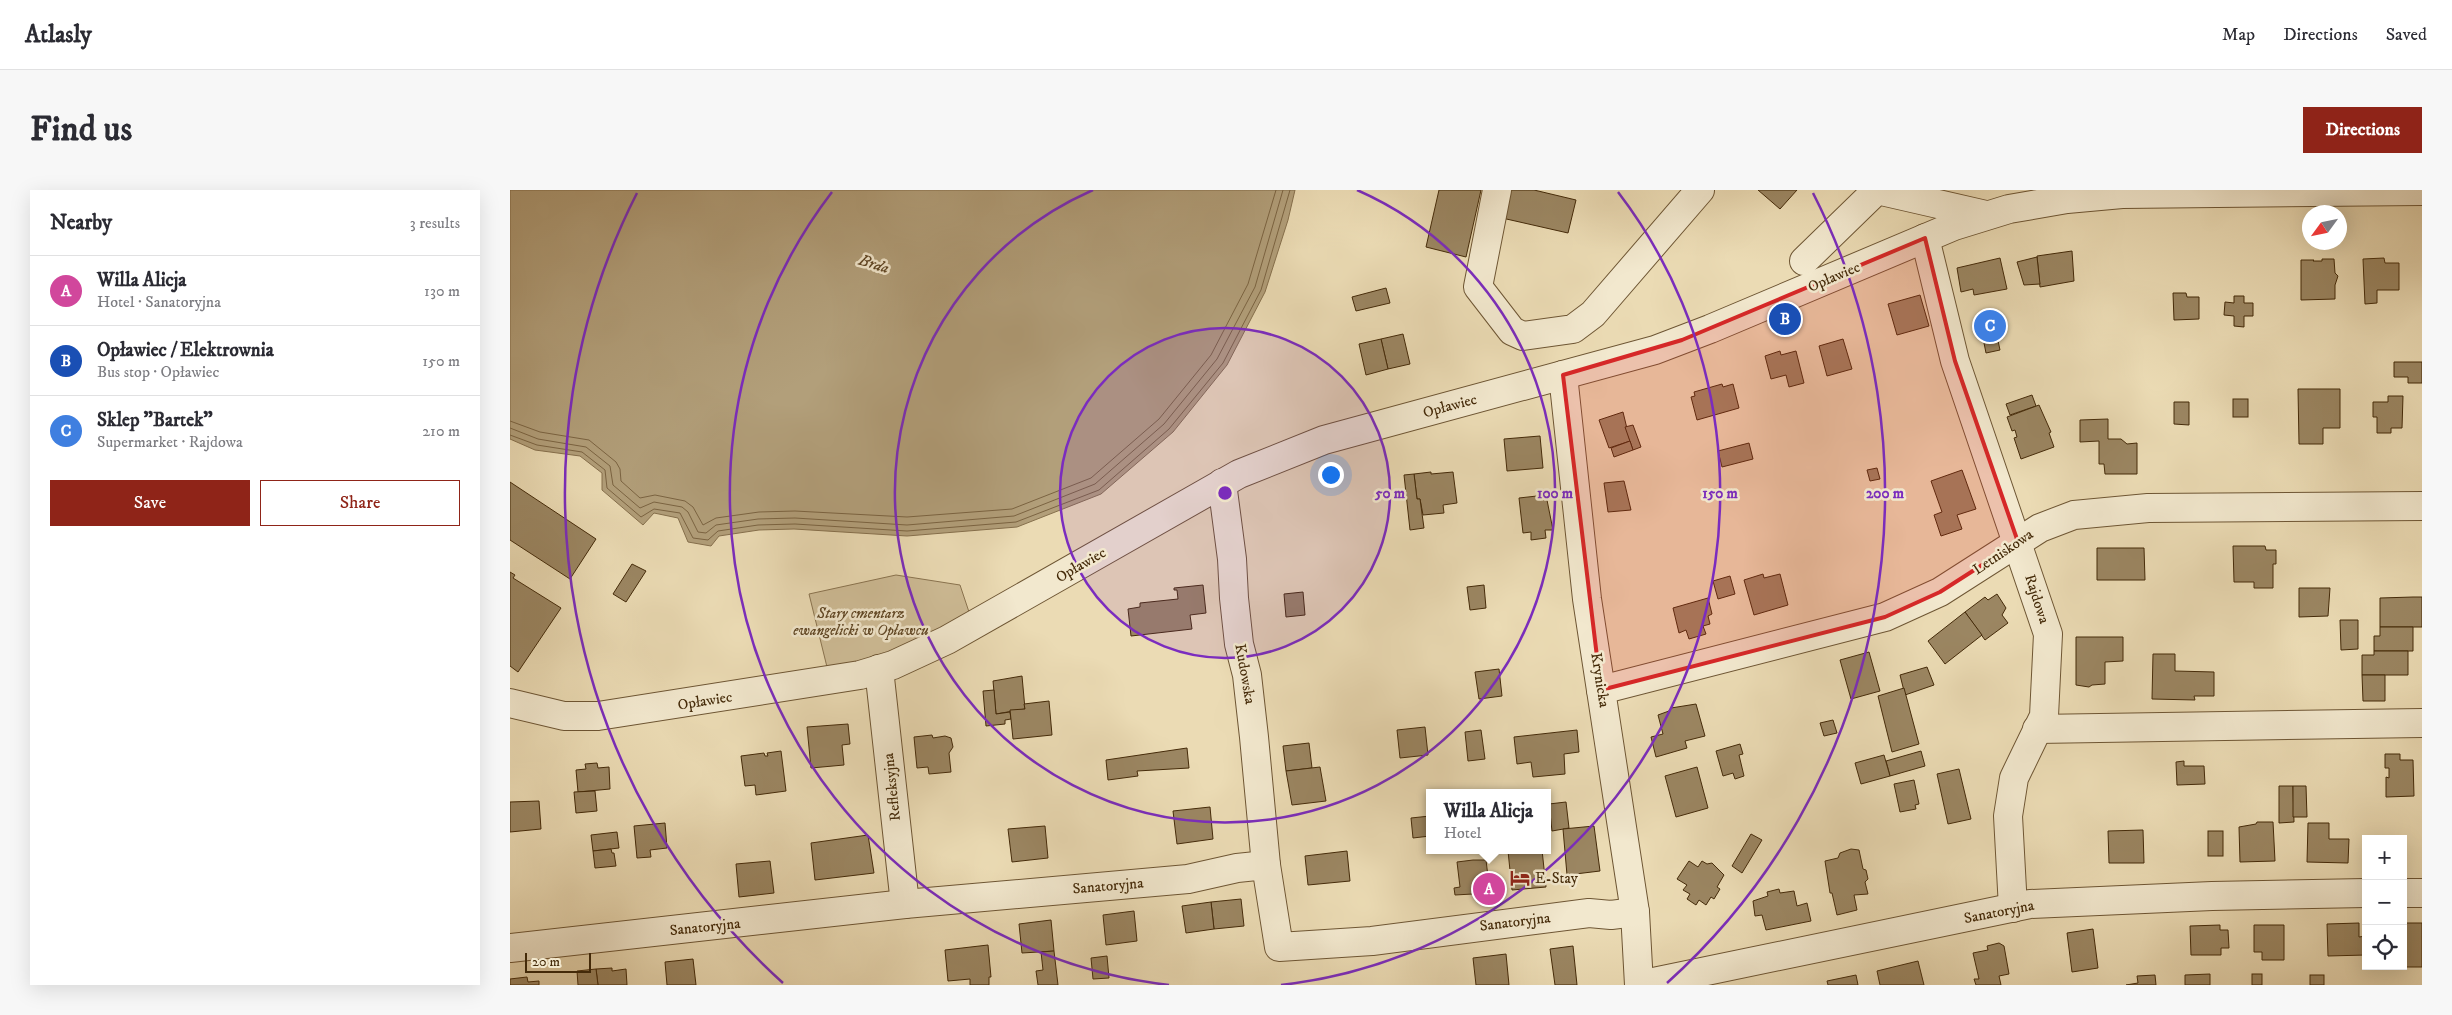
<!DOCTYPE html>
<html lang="en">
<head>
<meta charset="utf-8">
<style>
	body { margin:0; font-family:"IM FELL DW Pica",serif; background:#f7f7f7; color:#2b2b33 }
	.controls { position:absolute; right:15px; bottom:15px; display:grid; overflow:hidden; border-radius:0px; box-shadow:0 5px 20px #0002 }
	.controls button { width:45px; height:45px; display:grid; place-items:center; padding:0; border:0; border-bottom:1px solid #e1e1e2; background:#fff; color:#2b2b33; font:25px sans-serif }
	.compass { position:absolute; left:1792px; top:15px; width:45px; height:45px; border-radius:50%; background:#fff; box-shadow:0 5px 20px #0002; rotate:237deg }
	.scale { position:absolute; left:15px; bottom:12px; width:66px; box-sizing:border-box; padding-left:5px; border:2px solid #442a09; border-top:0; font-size:14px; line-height:18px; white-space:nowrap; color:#442a09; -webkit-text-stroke:4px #f2e8ce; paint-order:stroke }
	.you { position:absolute; left:820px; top:284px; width:18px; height:18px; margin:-12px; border:4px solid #fff; border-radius:50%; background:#1a73e8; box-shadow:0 0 0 8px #1a73e833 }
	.badge { display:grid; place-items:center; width:32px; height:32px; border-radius:50%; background:#8f2418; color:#fff; font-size:16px; font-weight:700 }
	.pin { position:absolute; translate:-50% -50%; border:2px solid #fff; box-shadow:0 1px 5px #0006 }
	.popup { position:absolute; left:916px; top:599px; width:125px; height:65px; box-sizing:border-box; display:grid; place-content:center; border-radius:0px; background:#fff; filter:drop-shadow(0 1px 4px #0005); font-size:16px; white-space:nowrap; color:#7c7c81 }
	.popup b { font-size:19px; color:#2b2b33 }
	.popup::after { content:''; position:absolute; left:50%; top:100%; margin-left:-10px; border:10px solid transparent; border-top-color:#fff }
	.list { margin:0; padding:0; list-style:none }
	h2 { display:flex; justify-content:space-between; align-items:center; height:65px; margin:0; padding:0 20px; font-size:21px }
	h2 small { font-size:16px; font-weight:400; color:#7c7c81 }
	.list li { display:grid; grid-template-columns:32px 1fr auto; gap:15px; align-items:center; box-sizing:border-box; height:70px; padding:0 20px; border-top:1px solid #e1e1e2 }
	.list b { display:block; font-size:19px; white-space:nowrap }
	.list p { margin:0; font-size:16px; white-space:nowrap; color:#7c7c81 }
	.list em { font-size:16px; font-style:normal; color:#7c7c81 }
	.actions { display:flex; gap:10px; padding:15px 20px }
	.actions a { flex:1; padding:11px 0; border:1px solid #8f2418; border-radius:0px; text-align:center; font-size:18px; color:#8f2418 }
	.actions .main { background:#8f2418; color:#fff }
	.icon { flex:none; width:28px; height:28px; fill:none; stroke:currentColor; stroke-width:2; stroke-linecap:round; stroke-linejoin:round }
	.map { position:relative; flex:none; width:1912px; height:795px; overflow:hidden; border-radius:0px }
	header { display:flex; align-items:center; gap:30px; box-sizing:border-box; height:70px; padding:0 25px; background:#fff; border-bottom:1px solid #e1e1e2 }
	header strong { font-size:24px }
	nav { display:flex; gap:28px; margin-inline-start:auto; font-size:18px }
	.intro { display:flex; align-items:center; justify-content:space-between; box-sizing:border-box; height:120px; padding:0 30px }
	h1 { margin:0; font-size:35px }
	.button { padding:12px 22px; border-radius:0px; background:#8f2418; color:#fff; font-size:18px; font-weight:700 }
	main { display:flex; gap:30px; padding:0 30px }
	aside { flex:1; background:#fff; border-radius:0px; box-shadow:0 5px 20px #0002 }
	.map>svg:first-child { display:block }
	.green { fill:#cfbd97; stroke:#8a7450 }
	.water { fill:#b29f7a; stroke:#86704d }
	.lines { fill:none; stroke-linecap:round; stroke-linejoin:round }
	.shore { stroke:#7b6442; stroke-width:1 }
	.building { fill:#9b8662; stroke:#442a09 }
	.minor-casing { stroke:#6e5634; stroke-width:30 }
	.minor { stroke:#f2e8ce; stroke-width:28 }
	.marked { fill:#d62828; fill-opacity:0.2; stroke:#d62828; stroke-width:4; stroke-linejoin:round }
	.ring { fill:none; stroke:#7b2cbf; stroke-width:2.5 }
	.labels { text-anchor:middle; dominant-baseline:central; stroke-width:5; stroke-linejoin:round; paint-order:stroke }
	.street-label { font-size:15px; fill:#442a09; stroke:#f2e8ce }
	.park-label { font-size:15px; font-style:italic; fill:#604725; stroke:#f2e8ce }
	.poi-label { font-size:15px; fill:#442a09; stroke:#f2e8ce; text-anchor:start }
	.water-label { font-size:16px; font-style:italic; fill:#604725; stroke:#f2e8ce }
	.centre { fill:#7b2cbf; stroke:#f2e8ce; stroke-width:2.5 }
	.ring-label { font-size:15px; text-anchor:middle; font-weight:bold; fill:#7b2cbf; stroke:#f2e8ce; stroke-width:5; stroke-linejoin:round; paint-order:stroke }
</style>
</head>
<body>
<header>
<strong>Atlasly</strong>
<nav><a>Map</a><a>Directions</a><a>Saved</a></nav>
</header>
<div class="intro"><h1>Find us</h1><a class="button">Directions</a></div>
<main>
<aside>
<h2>Nearby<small>3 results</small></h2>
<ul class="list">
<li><span class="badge" style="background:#d1479c">A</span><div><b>Willa Alicja</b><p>Hotel · Sanatoryjna</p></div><em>130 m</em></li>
<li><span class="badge" style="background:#1a4fb4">B</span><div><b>Opławiec / Elektrownia</b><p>Bus stop · Opławiec</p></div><em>150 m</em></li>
<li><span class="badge" style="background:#3f7fe0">C</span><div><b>Sklep &quot;Bartek&quot;</b><p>Supermarket · Rajdowa</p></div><em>210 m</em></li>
</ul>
<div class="actions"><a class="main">Save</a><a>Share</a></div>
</aside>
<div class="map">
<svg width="1912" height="795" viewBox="0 0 1912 795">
	<rect width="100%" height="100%" fill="#ebdbb4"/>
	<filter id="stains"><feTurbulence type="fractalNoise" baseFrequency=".004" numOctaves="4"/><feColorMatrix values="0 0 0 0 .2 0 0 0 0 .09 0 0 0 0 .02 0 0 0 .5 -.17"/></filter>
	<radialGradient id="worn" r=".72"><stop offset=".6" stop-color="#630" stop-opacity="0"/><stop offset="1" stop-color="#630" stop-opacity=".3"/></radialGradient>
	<polygon class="green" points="386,385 450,395 460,425 385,461 355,471 317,477 299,404"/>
	<polygon class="water" points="0,0 785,0 778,30 755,102 717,175 663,242 591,304 507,337 397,346 284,339 249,340 209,346 201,356 178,352 168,328 144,323 133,335 92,300 92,283 70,266 25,260 0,249"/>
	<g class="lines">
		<g class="shore">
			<polyline points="0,231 30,242 79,250 106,272 110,279 111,291 130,308 145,305 175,311 183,317 193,335 206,328 249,322 285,321 397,327 502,319 581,288 649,229 701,165 738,94 766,0"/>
			<polyline points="0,238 28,249 76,257 100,276 103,295 130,318 144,312 172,317 178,322 188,342 196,343 206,335 248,329 285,328 397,335 504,326 585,294 654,234 707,169 745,97 773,0"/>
			<polyline points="0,245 27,255 72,262 95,280 97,298 131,327 144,319 170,323 183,348 198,350 208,341 248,335 285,334 397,341 506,332 589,300 659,239 713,173 751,100 780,0"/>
		</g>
	</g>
	<g class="building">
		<polygon points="929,0 971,0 956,67 916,57"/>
		<polygon points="999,0 1024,0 1066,10 1058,43 992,28"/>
		<polygon points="1248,0 1287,0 1270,19"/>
		<polygon points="1562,61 1564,91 1530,97 1527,66"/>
		<polygon points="1527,67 1530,94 1514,95 1507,72"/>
		<polygon points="1490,68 1497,99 1464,105 1463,99 1451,102 1447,78"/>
		<polygon points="1874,68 1875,73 1889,73 1889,100 1867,100 1867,113 1855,114 1853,69"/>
		<polygon points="1812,69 1824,69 1825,83 1828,86 1825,95 1825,109 1791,110 1791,70 1804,70 1803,71 1812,71"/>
		<polygon points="876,98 880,113 846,121 842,107"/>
		<polygon points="1663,103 1676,103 1677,107 1689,107 1689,129 1664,130"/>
		<polygon points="1410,105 1419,136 1387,145 1378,114"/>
		<polygon points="1724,106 1734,106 1734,113 1743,113 1743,126 1734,126 1734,137 1724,136 1724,126 1714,125 1715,112 1724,113"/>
		<polygon points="1487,121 1492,144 1473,148 1469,124"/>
		<polygon points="893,144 900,174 878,179 871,149"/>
		<polygon points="1487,146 1490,160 1476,163 1473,148"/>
		<polygon points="871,149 878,179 856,185 849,154"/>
		<polygon points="1333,149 1342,179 1317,186 1309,156"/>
		<polygon points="1270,161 1271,165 1286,161 1294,193 1279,197 1276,185 1261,189 1255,166"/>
		<polygon points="1884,172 1912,172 1912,193 1898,193 1898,187 1884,187"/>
		<polygon points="1212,194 1213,197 1223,194 1229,218 1187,230 1181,207 1185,206 1184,202"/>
		<polygon points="1788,199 1830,199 1830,238 1813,238 1813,254 1789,254"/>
		<polygon points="1522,205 1526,216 1500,225 1496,214"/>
		<polygon points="1878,206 1893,206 1892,238 1881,238 1881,243 1867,243 1867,227 1863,227 1863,212 1878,212"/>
		<rect x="1723" y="209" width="15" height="18"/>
		<polygon points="1664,212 1679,212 1679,235 1664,234"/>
		<polygon points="1529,215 1541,242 1539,243 1544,257 1511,269 1504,248 1507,247 1505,240 1502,241 1497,227"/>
		<polygon points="1113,222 1120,251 1099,258 1089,230"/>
		<polygon points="1598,229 1598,249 1611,249 1617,254 1627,253 1627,284 1595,284 1594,274 1589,274 1589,251 1570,252 1570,230"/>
		<polygon points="1123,235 1131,257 1123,260 1115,237"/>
		<polygon points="1030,246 1033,278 997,281 994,249"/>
		<polygon points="1120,251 1123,260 1104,267 1101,258"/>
		<polygon points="1239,253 1243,269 1212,277 1208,261"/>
		<polygon points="1367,278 1370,289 1360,291 1357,280"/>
		<polygon points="1452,280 1466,319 1447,325 1452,339 1431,346 1424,325 1432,322 1421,291"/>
		<polygon points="921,282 921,284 943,282 947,313 933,315 934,323 913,325 910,309 907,309 904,284"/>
		<polygon points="904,284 907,309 910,309 914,338 900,340 894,285"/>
		<polygon points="1114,291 1121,320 1098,322 1094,293"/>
		<polygon points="0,292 86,349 60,389 0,350"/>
		<polygon points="1036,305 1043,340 1035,340 1036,348 1021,350 1021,342 1013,343 1009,308"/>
		<polygon points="1723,356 1755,356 1756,360 1766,360 1766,374 1763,374 1763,398 1744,398 1744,392 1724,392"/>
		<polygon points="1587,358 1634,358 1635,390 1587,390"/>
		<polygon points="122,374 136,381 116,412 103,404"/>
		<polygon points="0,382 5,385 3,388 51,418 8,482 0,476"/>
		<polygon points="1253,384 1254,388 1270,384 1278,415 1244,425 1234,390"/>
		<polygon points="1220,386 1225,404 1208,409 1203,391"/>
		<polygon points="693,395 696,423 680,425 682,439 621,446 618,419 630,417 630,413 668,409 667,400 664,400 664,398"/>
		<polygon points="974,395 976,418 960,420 957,397"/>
		<polygon points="1789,398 1820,398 1818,426 1789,427"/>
		<polygon points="793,402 795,425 776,427 774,404"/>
		<polygon points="1487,404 1496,418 1492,425 1498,433 1475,450 1455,422 1475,407 1478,410"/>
		<polygon points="1903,407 1912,407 1912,437 1870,437 1870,408"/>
		<polygon points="1198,408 1202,424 1198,426 1200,434 1193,436 1196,444 1179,449 1176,440 1169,443 1163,418"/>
		<polygon points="1455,422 1472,445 1435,474 1418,451"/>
		<polygon points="1830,430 1848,430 1848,459 1831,460"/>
		<polygon points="1870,437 1903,437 1903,461 1864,461 1864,446 1870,446"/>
		<polygon points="1566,447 1613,447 1613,471 1595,472 1595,494 1582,495 1579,497 1566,495"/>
		<polygon points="1864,461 1898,461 1898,485 1852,485 1852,465 1864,465"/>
		<polygon points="1359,462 1370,501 1341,509 1330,470"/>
		<polygon points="1643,464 1665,464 1665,481 1704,482 1704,506 1684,506 1685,510 1642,509"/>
		<polygon points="1417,477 1424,495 1395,505 1390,485"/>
		<polygon points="989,479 992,506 969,509 965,482"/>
		<polygon points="1852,485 1875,485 1875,511 1853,511"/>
		<polygon points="512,486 515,519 486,524 483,491"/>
		<polygon points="1394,498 1409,554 1382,562 1368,506"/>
		<polygon points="484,500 486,524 500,522 501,529 495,530 495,534 476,536 473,501"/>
		<polygon points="539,511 542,545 503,549 500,520 515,519 514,514"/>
		<polygon points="1186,514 1195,546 1175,551 1177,558 1146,567 1141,547 1153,544 1148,525 1159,521 1161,518"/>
		<polygon points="1323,530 1327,543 1314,546 1310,533"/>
		<polygon points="338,534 340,554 332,555 334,575 301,578 297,537"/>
		<polygon points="915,537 918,565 890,568 887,540"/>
		<polygon points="971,540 975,569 958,571 955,542"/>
		<polygon points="1067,540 1069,562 1054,564 1055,584 1023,587 1021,572 1007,574 1004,547"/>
		<polygon points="422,545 423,548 435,546 441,548 443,557 439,563 441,582 419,584 418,577 407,578 404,547"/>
		<polygon points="799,553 802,578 776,581 773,556"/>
		<polygon points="1230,554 1233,564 1229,565 1234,586 1225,589 1223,583 1213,586 1206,561"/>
		<polygon points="677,558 679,578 627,581 628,586 598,590 596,570"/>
		<polygon points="271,561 276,601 246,605 245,595 235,596 231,566 254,563 255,566 258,566 257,563"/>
		<polygon points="1411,561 1415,576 1380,586 1376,571"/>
		<polygon points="1875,564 1890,564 1890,570 1903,570 1904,606 1876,607 1876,587 1879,588 1879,578 1875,578"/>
		<polygon points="1374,565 1380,586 1351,594 1345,573"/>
		<polygon points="1674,571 1674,576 1694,576 1695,594 1667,595 1666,572"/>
		<polygon points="87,573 88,578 99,577 100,599 68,602 66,580 76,579 75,574"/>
		<polygon points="810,577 816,611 782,615 776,581"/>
		<polygon points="1187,577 1198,618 1166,627 1155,586"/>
		<polygon points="1449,579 1461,629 1438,634 1427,584"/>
		<polygon points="1404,590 1409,614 1405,615 1406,619 1390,622 1384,594"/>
		<polygon points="1769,596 1783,596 1784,632 1769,633"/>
		<polygon points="1783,596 1796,596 1797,627 1783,627"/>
		<polygon points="85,601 87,621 66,623 64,602"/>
		<polygon points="29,611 31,639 0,642 0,612"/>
		<polygon points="1056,612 1059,638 1042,641 1039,614"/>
		<polygon points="700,617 703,649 667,654 663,621"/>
		<polygon points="920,626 920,646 903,648 901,628"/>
		<polygon points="1747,632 1763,632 1765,671 1730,672 1729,637 1746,634"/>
		<polygon points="155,633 157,658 140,660 141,667 127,668 124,636"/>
		<polygon points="1798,633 1819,633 1819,649 1839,649 1838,673 1797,672"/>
		<polygon points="535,636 538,668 502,672 498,639"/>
		<polygon points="1084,636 1090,681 1057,685 1053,639"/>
		<polygon points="1633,640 1634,673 1599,673 1598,641"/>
		<rect x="1698" y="641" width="15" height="25"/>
		<polygon points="107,642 109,658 83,661 81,645"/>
		<polygon points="1241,644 1252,650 1232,683 1222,676"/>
		<polygon points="358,645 364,683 305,690 301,653"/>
		<polygon points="101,659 102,663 104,663 106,676 85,678 83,661"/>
		<polygon points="1341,659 1349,660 1353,679 1356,680 1358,689 1355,692 1358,704 1344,705 1347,720 1327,725 1322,703 1320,703 1315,671 1328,668 1330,663"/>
		<polygon points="1032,660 1036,697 1002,700 998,661"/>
		<polygon points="837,661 840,691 798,695 795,666"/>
		<polygon points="963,670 976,670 980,703 945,705 944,698 950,697 947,672"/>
		<polygon points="260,671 264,703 229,707 226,674"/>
		<polygon points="1179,671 1188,677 1192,671 1197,674 1202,673 1214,685 1207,697 1210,699 1204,709 1201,707 1196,715 1189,710 1186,715 1177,709 1180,704 1173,700 1177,695 1167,689"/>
		<polygon points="1269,699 1270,703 1284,701 1287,716 1297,713 1301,731 1256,740 1252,725 1245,726 1243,711 1258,706 1257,702"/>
		<polygon points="731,709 734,736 704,739 701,712"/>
		<polygon points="701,712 704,739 676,743 672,716"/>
		<polygon points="624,721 627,751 596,755 593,725"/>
		<polygon points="541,730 544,761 512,763 509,734"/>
		<polygon points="1849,733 1849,747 1856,746 1856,765 1818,766 1817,734"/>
		<polygon points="1893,733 1912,733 1912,777 1886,777 1893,776"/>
		<polygon points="1710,735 1710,740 1718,740 1719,758 1711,758 1711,765 1681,765 1680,736"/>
		<polygon points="1744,735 1774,735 1774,770 1752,770 1752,762 1744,762"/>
		<polygon points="1583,739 1588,778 1562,782 1557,743"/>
		<polygon points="1489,753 1494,756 1499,784 1489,786 1491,795 1466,795 1464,789 1469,789 1463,763 1478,760 1477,756"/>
		<polygon points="478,755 481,787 479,787 479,795 460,795 460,789 438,791 435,760"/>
		<polygon points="1063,756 1067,795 1045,795 1040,759"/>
		<polygon points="544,761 548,795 528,795 526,781 533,780 531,762"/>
		<polygon points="996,764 999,795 966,795 963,768"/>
		<polygon points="597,766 599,788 583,789 581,768"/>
		<polygon points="183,769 186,795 157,795 155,772"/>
		<polygon points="1408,771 1414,795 1370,795 1367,781"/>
		<polygon points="102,778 102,781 116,779 117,795 88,795 86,779"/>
		<polygon points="86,779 88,795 68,795 67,781"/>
		<polygon points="1700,784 1700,795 1675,795 1675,785"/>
		<rect x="1742" y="784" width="10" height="11"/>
		<polygon points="1346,785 1348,795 1318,795 1317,791"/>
		<polygon points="1645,785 1646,795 1616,795 1628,793 1627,786"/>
		<rect x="1800" y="785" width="14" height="10"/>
		<polygon points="17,787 18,792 29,791 29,795 0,795 0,789"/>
	</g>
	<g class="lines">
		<defs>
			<g id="minor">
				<polyline points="987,0 968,97 1002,141 1013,146 1063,139 1083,124 1190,0"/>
				<polyline points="1415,48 1445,171 1538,444 1534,526 1504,588 1498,626 1503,718"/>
				<polyline points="1294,71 1367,0 1476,25"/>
				<polyline points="1053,185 1077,409 1125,722 1129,795"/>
				<polyline points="712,293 722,369 724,408 729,454 737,485 744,547 756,675"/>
				<polyline points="369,479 395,714"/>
				<polyline points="1091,500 1375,427 1430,402 1530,338 1564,325 1638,318 1912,316"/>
				<polyline points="0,513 54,526 88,526 350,485 383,475 437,450 729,284 814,250 1145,160 1200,139 1444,36 1499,19 1557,9 1612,4 1912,1"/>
				<polyline points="1527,539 1912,533"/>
				<polyline points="1893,703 1912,703"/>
				<polyline points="0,758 395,714 678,689 727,678 756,675 769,757 862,751 1079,723 1101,725 1125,722"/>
				<polyline points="1129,795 1520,714 1702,706 1856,703"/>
			</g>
		</defs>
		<use href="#minor" class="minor-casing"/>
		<use href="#minor" class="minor"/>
	</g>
	<path class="marked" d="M1415,48L1445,171L1508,352L1430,402L1375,427L1091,500L1053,185L1172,150Z"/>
	<circle cx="715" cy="303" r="165" fill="#7b2cbf" fill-opacity=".12"/>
	<g class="ring">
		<circle cx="715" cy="303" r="165"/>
		<path d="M847 0A330 330 0 1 1 583 0"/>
		<path d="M659 795A495 495 0 0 1 322 2M1108 2A495 495 0 0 1 771 795"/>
		<path d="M273 793A660 660 0 0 1 127 3M1303 3A660 660 0 0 1 1157 793"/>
	</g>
	<defs>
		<symbol id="hotel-bare" viewBox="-9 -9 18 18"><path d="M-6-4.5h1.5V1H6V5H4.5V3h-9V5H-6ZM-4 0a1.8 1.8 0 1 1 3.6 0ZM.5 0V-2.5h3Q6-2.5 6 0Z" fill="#8f2418" stroke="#f2e8ce" stroke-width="2.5" paint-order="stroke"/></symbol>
	</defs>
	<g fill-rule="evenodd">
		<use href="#hotel-bare" x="996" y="674" width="28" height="28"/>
	</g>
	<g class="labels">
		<g class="street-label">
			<text transform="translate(1324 87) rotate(-23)">Opławiec</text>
			<text transform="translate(940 216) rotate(-15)">Opławiec</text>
			<text transform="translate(1493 362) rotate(-34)">Letniskowa</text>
			<text transform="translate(571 375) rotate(-30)">Opławiec</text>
			<text transform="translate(1527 409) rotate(72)">Rajdowa</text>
			<text transform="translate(735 484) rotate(80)">Kudowska</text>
			<text transform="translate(1090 490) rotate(81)">Krynicka</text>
			<text transform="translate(195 511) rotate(-9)">Opławiec</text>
			<text transform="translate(382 597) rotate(-96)">Refleksyjna</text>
			<text transform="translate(598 696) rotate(-5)">Sanatoryjna</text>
			<text transform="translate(1489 722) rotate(-11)">Sanatoryjna</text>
			<text transform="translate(1005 732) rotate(-7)">Sanatoryjna</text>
			<text transform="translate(195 737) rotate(-6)">Sanatoryjna</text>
		</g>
		<g class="park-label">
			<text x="351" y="423">Stary cmentarz<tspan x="351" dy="17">ewangelicki w Opławcu</tspan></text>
		</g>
		<g class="poi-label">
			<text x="1025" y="688">E-Stay</text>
		</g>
		<g class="water-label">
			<text transform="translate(364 74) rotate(18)">Brda</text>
		</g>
	</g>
	<circle cx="715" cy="303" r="8" class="centre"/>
	<g class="ring-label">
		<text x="880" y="308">50 m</text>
		<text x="1045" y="308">100 m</text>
		<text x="1210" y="308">150 m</text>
		<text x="1375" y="308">200 m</text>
	</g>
	<rect width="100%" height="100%" filter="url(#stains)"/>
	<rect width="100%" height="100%" fill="url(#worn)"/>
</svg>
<div class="controls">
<button>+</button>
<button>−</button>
<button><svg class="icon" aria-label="locate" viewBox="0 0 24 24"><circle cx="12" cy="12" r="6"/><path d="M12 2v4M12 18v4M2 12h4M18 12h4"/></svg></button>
</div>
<svg class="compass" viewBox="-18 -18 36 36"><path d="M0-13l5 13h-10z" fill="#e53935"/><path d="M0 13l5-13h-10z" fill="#7c7c81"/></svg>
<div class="scale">20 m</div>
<div class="you"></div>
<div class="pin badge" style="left:979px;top:699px;background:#d1479c">A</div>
<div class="popup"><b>Willa Alicja</b>Hotel</div>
<div class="pin badge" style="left:1275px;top:129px;background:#1a4fb4">B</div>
<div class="pin badge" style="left:1480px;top:136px;background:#3f7fe0">C</div>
</div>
</main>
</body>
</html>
